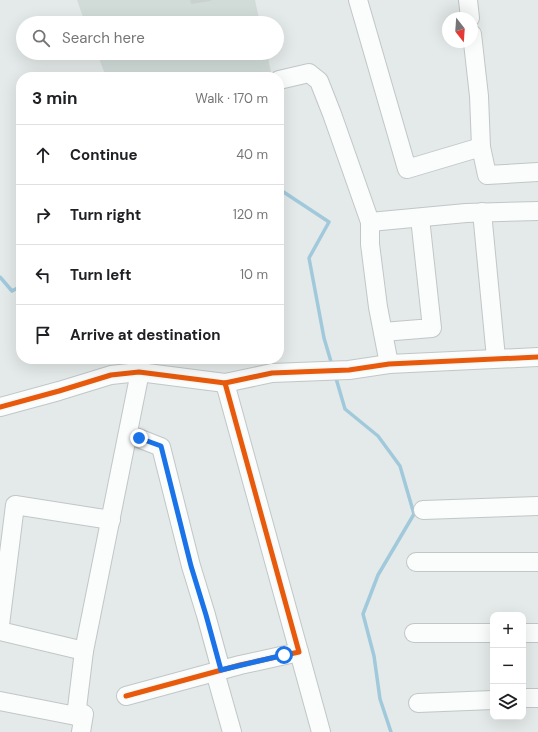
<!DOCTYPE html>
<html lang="en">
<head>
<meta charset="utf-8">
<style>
	body { margin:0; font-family:"DM Sans",sans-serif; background:#f2f2f2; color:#202124 }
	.controls { position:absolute; right:12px; bottom:12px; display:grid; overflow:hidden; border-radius:8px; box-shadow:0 4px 16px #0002 }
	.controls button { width:36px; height:36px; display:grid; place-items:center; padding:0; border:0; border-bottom:1px solid #e0e0e0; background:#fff; color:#202124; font:20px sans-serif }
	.compass { position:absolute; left:442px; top:12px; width:36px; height:36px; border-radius:50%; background:#fff; box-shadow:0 4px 16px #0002; rotate:163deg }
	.stop { position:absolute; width:12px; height:12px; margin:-9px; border:3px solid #1a73e8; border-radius:50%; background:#fff }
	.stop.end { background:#1a73e8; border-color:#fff; box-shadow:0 1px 4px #0008 }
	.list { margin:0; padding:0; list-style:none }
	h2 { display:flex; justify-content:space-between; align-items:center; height:52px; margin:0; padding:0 16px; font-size:17px }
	h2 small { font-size:13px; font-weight:400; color:#757577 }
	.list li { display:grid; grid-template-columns:26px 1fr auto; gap:12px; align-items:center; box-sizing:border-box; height:60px; padding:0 16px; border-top:1px solid #e0e0e0 }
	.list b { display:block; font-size:15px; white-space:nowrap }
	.list em { font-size:13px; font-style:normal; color:#757577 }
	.icon { flex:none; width:22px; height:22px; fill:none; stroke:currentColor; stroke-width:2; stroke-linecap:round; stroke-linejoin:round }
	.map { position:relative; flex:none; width:538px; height:732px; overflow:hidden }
	.search { position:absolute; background:#fff; box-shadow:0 4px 16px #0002; left:16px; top:16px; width:268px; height:44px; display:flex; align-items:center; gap:10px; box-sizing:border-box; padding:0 14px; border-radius:22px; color:#757577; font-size:15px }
	.panel { position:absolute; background:#fff; box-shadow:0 4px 16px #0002; left:16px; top:72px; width:268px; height:292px; border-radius:16px }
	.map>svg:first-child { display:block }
	.built { fill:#d1dcd9 }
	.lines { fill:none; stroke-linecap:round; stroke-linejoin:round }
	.stream { stroke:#a1c9dc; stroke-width:3.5 }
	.building { fill:#cbd1cf }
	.minor-casing { stroke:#c1c7c6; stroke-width:20 }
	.minor { stroke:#fbfcfc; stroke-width:18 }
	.cycleway-casing { stroke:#f2f9f7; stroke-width:8 }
	.cycleway { stroke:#e8590c; stroke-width:5 }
	.route { stroke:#1a73e8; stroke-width:5 }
</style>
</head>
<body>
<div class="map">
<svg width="538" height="732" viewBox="0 0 538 732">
	<rect width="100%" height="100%" fill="#e4eae9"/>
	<g class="built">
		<polygon points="77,0 255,0 260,23 85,23"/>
		<polygon points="97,53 267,53 272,77 106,77"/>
	</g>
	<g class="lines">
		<g class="stream">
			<polyline points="279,189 329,222 309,258 324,338 332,365"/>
			<polyline points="0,277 12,291 21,286"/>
			<polyline points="335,375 345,409 378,436 400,466 414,514 378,575 363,614 374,656 380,699 391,732"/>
		</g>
	</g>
	<polygon class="building" points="190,0 211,0 211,1 191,4"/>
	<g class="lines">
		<defs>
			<g id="minor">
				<polyline points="358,0 407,169 481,147"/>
				<polyline points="468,0 470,18"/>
				<polyline points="472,34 479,96 481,147 487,175 538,172"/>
				<polyline points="279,80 309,73 319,81 332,114 370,222 370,244 378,307 389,364"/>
				<polyline points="482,212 496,358"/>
				<polyline points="370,222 466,213 538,211"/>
				<polyline points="383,332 432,328 420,218"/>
				<polyline points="0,407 59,391 111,375 139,372 225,383 272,373 349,370 389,364 538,357"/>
				<polyline points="128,434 161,447 191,566 206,615 221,670"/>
				<polyline points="423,510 538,506"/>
				<polyline points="416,562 538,562"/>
				<polyline points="0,625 15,505 111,520"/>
				<polyline points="0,631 84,651"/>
				<polyline points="414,633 493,633"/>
				<polyline points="523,633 538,633"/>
				<polyline points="299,652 321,732"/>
				<polyline points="215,672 232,732"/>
				<polyline points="126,696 240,665 299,652 225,383"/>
				<polyline points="523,698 538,698"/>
				<polyline points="0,701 76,716 84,651 138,382 139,372 141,359"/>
				<polyline points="418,703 493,700"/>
				<polyline points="76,716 84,714 81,732"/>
			</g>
		</defs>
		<use href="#minor" class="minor-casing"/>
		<use href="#minor" class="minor"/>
		<defs>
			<g id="cycleway">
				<polyline points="0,407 59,391 111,375 139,372 225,383 272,373 349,370 389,364 538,357"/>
				<polyline points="126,696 240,665 299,652 225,383"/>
			</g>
		</defs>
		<use href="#cycleway" class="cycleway-casing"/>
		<use href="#cycleway" class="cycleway"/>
	</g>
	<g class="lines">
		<polyline class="route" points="139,438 161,446 191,566 206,615 221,670 284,655"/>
	</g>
</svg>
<div class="controls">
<button>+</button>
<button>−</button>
<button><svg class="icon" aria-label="layers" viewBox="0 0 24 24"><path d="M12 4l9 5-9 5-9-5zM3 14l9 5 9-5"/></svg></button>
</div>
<svg class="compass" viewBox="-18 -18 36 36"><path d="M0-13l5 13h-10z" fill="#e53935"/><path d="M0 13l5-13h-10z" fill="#757577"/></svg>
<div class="stop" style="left:284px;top:655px"></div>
<div class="stop end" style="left:139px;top:438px"></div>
<div class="search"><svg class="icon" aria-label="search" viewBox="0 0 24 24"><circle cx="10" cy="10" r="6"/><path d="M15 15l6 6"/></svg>Search here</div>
<section class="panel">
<h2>3 min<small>Walk · 170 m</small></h2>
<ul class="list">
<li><svg class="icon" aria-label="ahead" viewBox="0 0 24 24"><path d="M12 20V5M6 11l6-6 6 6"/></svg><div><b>Continue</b></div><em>40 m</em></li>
<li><svg class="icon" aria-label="right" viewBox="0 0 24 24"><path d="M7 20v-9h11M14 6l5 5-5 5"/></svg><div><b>Turn right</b></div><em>120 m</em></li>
<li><svg class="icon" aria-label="left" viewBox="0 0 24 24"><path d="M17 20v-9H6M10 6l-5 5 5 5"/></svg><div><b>Turn left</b></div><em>10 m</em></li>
<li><svg class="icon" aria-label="arrive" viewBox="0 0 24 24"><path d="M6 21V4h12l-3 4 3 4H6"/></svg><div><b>Arrive at destination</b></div></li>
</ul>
</section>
</div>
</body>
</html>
